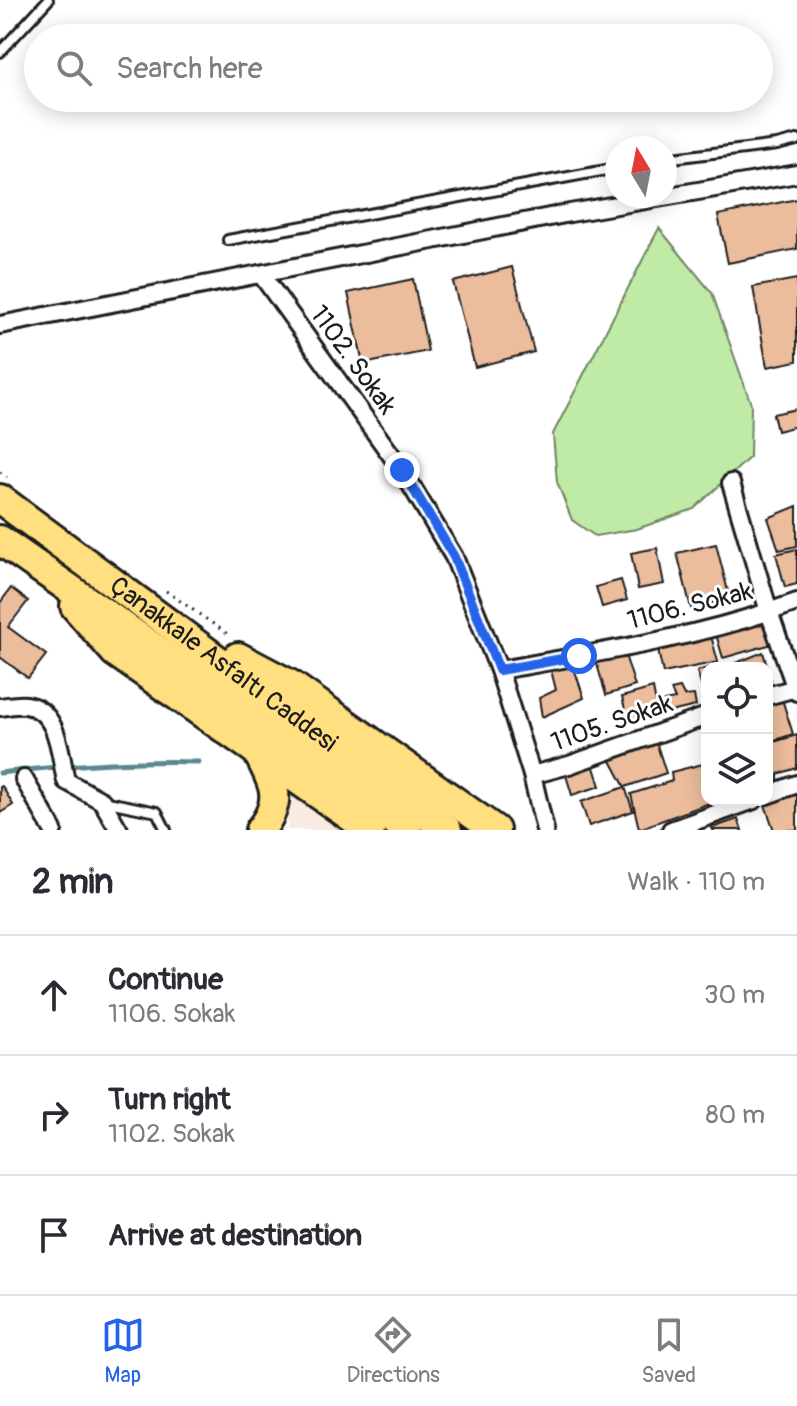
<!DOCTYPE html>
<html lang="en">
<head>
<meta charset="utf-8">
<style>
	body { margin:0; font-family:Pangolin,sans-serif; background:#f7f7f7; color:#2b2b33 }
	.controls { position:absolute; right:24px; bottom:24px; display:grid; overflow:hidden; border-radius:16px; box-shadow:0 4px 20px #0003 }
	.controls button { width:72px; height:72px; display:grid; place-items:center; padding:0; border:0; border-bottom:2px solid #e1e1e2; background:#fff; color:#2b2b33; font:40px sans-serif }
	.compass { position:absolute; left:605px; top:136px; width:72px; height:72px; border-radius:50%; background:#fff; box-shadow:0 4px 20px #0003; rotate:350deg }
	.stop { position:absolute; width:24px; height:24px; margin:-18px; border:6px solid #2563eb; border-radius:50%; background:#fff }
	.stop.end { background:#2563eb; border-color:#fff; box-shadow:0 2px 8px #0008 }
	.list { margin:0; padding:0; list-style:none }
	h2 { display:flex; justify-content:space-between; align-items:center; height:104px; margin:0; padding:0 32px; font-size:34px }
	h2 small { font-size:26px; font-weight:400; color:#7c7c81 }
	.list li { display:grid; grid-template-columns:52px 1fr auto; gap:24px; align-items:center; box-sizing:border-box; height:120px; padding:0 32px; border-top:2px solid #e1e1e2 }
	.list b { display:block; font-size:30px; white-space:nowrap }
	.list p { margin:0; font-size:26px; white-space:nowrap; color:#7c7c81 }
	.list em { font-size:26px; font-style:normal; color:#7c7c81 }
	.icon { flex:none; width:44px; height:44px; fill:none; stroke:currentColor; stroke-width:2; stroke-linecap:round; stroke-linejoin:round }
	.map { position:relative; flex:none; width:797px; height:830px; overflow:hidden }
	.search { position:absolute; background:#fff; box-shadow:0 4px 20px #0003; left:24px; right:24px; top:24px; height:88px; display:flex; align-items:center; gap:20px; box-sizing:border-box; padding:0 28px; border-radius:44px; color:#7c7c81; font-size:30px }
	.sheet { height:464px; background:#fff }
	nav { display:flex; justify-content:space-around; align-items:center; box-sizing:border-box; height:112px; border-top:2px solid #e1e1e2; background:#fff; font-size:22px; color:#7c7c81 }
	nav a { display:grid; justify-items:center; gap:4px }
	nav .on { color:#2563eb }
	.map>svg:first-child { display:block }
	.built { fill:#f9ebe2 }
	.green { fill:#c0eba7; stroke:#6e8462; stroke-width:2 }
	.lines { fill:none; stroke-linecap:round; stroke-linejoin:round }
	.stream { stroke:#598990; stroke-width:5 }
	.building { fill:#ecbd9d; stroke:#1c1c1c; stroke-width:2 }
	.lane-casing { stroke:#1c1c1c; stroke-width:14 }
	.street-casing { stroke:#1c1c1c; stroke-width:22 }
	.highway-casing { stroke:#1c1c1c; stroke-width:34 }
	.path { stroke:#1c1c1c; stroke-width:3; stroke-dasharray:2 6; stroke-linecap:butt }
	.lane { stroke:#fff; stroke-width:8 }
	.street { stroke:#fff; stroke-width:16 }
	.highway { stroke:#ffdf80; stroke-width:28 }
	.route { stroke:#2563eb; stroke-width:10 }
	.labels { text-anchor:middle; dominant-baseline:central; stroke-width:6; stroke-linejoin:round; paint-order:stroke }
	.street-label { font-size:26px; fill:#1c1c1c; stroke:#fff }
</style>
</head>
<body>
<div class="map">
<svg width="797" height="830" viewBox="0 0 797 830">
	<rect width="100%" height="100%" fill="#fff"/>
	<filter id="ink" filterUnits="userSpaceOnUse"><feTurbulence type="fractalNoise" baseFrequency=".0125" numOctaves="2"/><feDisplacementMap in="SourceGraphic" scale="16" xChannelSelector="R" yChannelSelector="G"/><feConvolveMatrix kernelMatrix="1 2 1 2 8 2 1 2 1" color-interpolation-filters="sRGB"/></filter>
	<g filter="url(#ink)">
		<polygon class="built" points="291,791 344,830 287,830"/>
		<polygon class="green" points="659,228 712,293 751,404 750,457 694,509 637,529 595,536 572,520 557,482 553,434"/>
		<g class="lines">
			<path class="stream" d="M0,773C67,765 132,760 199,762"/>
		</g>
		<g class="building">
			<polygon points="797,199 797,249 728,263 718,215"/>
			<polygon points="512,267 534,352 475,367 453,282"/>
			<polygon points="413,279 428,351 363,364 348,293"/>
			<polygon points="797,279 797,361 767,367 753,287"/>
			<polygon points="797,409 797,426 777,431 773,414"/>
			<polygon points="797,506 797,546 779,550 768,518"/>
			<polygon points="716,544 730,599 691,608 677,553"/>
			<polygon points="657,548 664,584 638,589 631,553"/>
			<polygon points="797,549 797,584 785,587 776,554"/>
			<polygon points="621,580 627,600 602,607 596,587"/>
			<polygon points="11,588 28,601 8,627 46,655 28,678 0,657 0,603"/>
			<polygon points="764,617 772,644 723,658 715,631"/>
			<polygon points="710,632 718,662 663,673 657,646"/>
			<polygon points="763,652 771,680 767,681 767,668 724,668"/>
			<polygon points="625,655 635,686 606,695 596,661"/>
			<polygon points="572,662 584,698 542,717 539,698 556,690 550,666"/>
			<polygon points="718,665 719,668 707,668 706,702 697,671"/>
			<polygon points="653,688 658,714 628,722 622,697"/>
			<polygon points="680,688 684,696 694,695 696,706 666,713 664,701 675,699 671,690"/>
			<polygon points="781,696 793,734 773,741 767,720 767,701"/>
			<polygon points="797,735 797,768 778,774 778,786 767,788 767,744"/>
			<polygon points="656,742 666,773 625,787 609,757"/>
			<polygon points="593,764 600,786 572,795 565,772"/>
			<polygon points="703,764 707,776 707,800 715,801 639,829 631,794 672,781 671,772"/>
			<polygon points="2,786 13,805 0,813 0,787"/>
			<polygon points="625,787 633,811 589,826 581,802"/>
			<polygon points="797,792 797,830 774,830 764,802"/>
			<polygon points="738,819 742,830 713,830 712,828"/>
		</g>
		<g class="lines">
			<defs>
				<g id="lane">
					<polyline points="0,52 48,0"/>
					<polyline points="665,159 777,145 797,140"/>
					<polyline points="228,240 617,168"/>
					<polyline points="103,801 157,812 166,830"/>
				</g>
				<g id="street">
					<polyline points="261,274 402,470 454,557 499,670 532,775 545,830"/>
					<polyline points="0,325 570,213 797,174"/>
					<polyline points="731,483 769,612 797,692"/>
					<path d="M499,670C598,653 702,637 797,602"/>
					<polyline points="767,696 796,688"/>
					<path d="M0,707C8,706 18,704 26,705C59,710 60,755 66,781L102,801L119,830"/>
					<polyline points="532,775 569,765 707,716"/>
					<polyline points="24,779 53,830"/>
					<polyline points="767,795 797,784"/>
					<polyline points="671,830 754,800"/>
				</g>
				<g id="highway">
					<path id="s1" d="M0,499L447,830"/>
					<polyline points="0,540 290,743 407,830"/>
					<polyline points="75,606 115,652 370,830"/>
					<polyline points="238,657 291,685 495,830"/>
					<path d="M258,753C274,784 284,800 260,830"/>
				</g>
			</defs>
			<use href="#lane" class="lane-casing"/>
			<use href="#street" class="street-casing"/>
			<use href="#highway" class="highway-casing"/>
			<g class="path">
				<polyline points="0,472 7,477"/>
				<polyline points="166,591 229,635"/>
			</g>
			<use href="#lane" class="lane"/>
			<use href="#street" class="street"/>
			<use href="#highway" class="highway"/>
		</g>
	</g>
	<g class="lines" filter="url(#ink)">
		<polyline class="route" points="402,470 454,557 499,670 579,656"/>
	</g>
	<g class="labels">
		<g class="street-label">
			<text transform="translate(353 360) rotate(54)">1102. Sokak</text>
			<text transform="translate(690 606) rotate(-14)">1106. Sokak</text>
			<text stroke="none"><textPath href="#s1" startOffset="278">Çanakkale Asfaltı Caddesi</textPath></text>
			<text transform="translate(612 723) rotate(-19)">1105. Sokak</text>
		</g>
	</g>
</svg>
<div class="controls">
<button><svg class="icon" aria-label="locate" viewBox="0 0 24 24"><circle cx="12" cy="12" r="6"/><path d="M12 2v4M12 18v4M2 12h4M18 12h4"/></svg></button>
<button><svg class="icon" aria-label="layers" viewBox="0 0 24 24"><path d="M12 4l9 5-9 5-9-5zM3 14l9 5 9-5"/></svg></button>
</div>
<svg class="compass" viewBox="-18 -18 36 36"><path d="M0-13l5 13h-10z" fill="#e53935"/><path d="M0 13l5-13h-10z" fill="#7c7c81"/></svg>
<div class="stop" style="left:579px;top:656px"></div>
<div class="stop end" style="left:402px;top:470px"></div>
<div class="search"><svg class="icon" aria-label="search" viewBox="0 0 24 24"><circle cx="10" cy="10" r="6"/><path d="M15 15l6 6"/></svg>Search here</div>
</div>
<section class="sheet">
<h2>2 min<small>Walk · 110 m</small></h2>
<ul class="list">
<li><svg class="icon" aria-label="ahead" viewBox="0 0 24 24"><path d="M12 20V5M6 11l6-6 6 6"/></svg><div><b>Continue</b><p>1106. Sokak</p></div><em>30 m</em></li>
<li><svg class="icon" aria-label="right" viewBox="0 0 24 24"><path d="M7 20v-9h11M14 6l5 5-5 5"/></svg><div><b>Turn right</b><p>1102. Sokak</p></div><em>80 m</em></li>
<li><svg class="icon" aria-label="arrive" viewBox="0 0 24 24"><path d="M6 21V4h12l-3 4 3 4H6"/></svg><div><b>Arrive at destination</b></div></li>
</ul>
</section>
<nav>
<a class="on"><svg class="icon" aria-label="map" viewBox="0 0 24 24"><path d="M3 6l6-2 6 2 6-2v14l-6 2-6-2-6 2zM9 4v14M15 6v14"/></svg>Map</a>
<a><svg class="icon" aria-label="directions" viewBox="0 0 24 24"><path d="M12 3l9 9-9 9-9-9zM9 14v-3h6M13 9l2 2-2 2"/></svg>Directions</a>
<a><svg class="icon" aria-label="saved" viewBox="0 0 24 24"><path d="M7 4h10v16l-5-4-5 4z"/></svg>Saved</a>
</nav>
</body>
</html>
